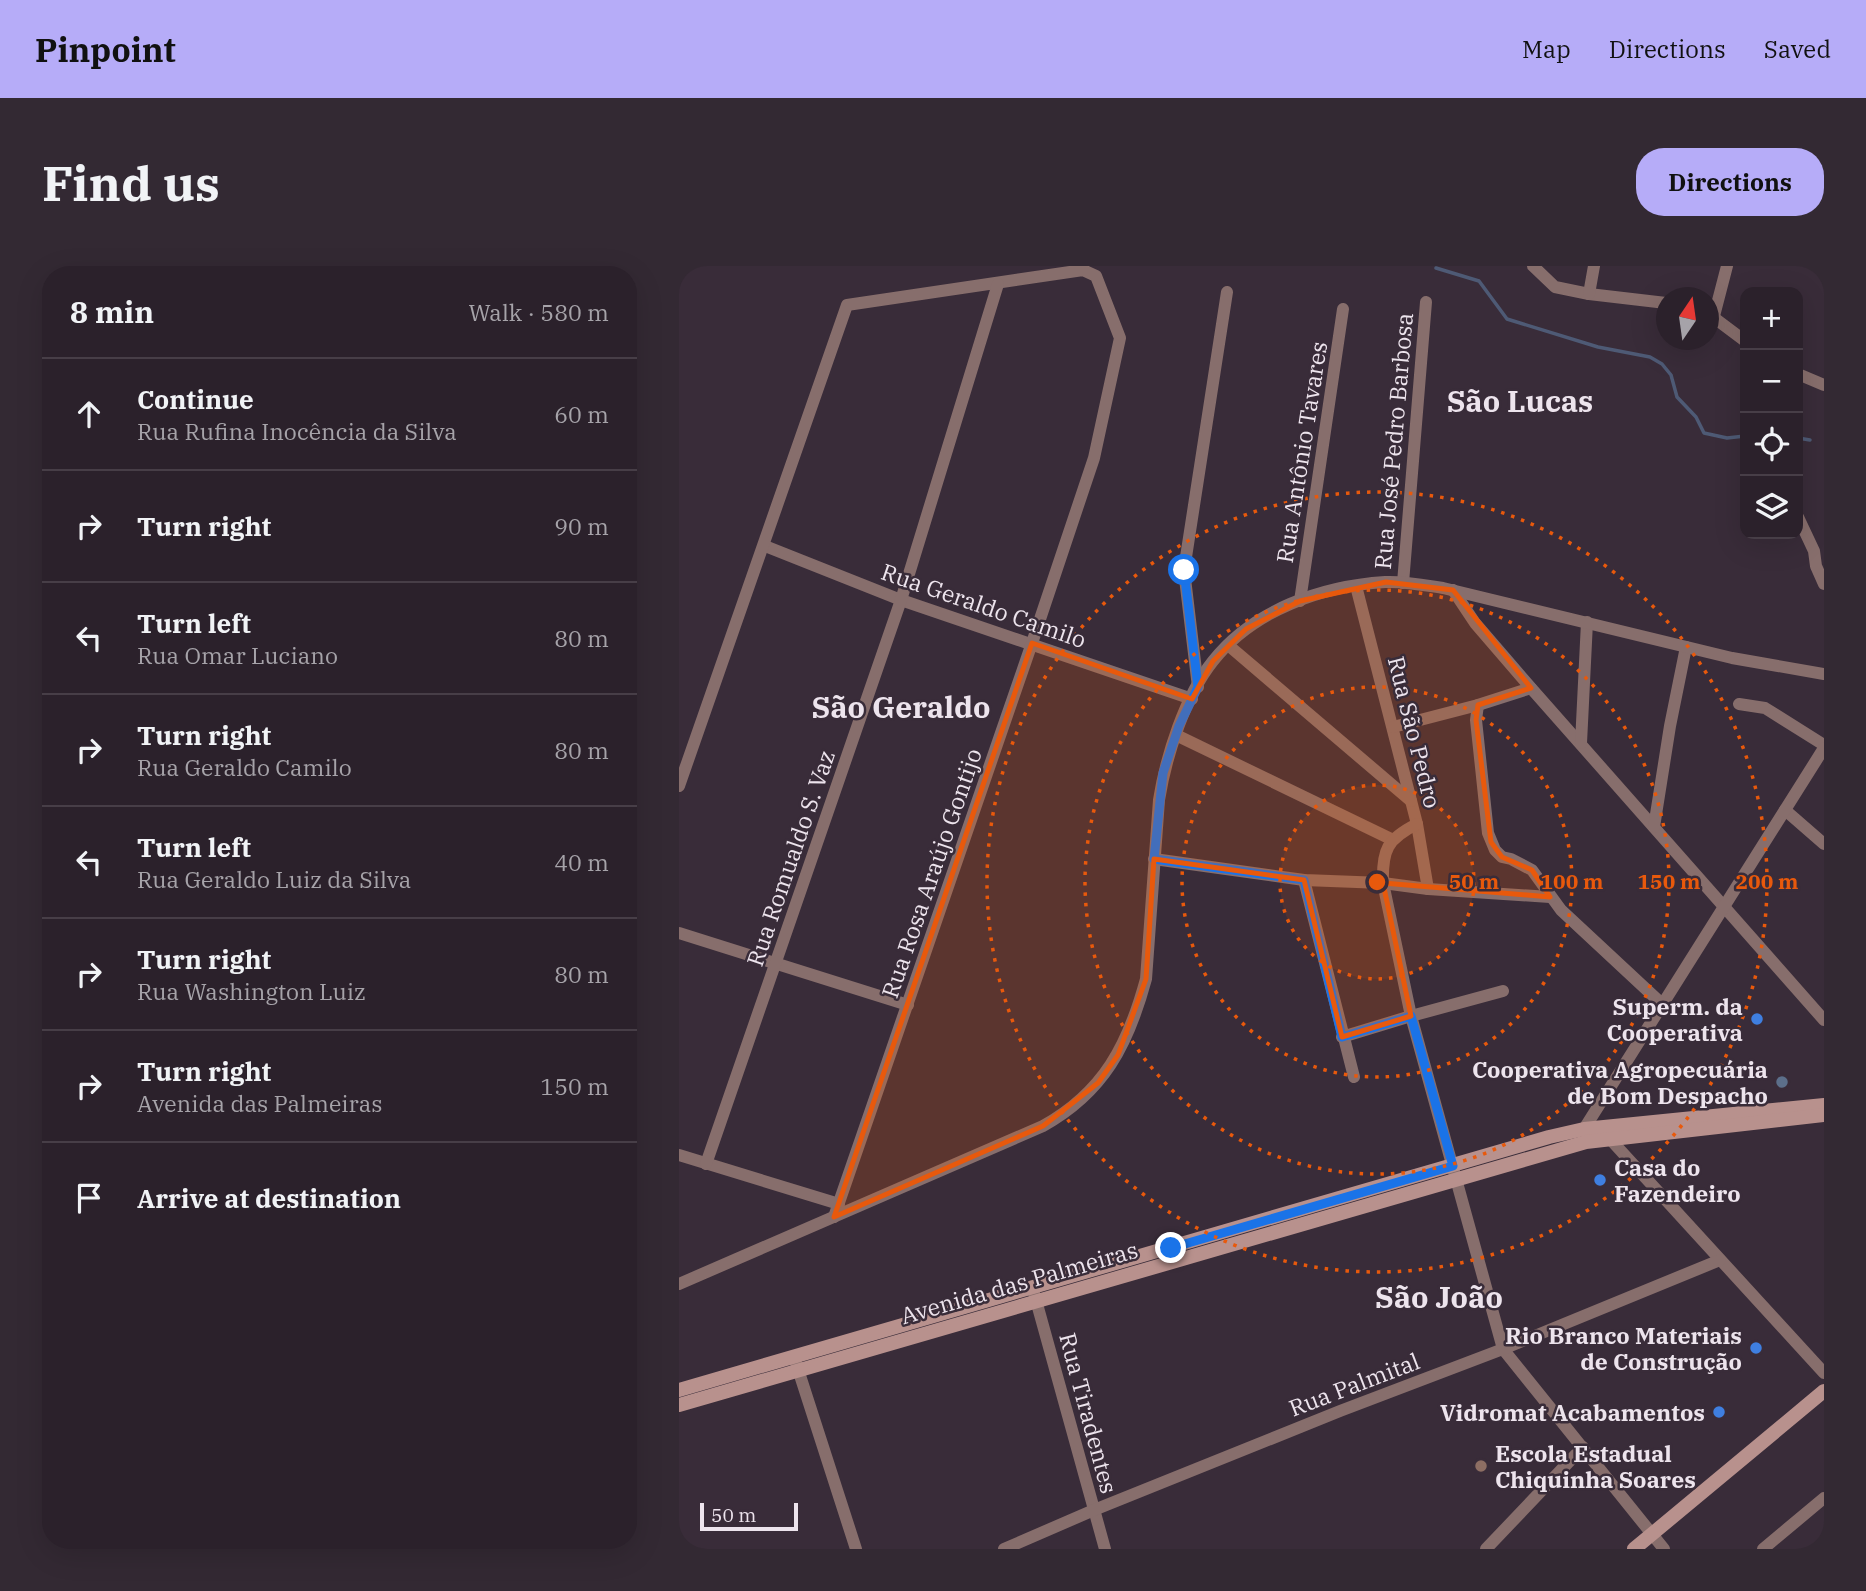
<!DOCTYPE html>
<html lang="en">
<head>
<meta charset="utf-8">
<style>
	body { margin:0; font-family:"IBM Plex Serif",serif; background:#332933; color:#f1f3f6 }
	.controls { position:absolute; right:21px; top:21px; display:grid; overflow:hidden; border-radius:14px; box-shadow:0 7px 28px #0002 }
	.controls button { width:63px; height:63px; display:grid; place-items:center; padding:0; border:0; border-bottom:2px solid #473e47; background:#2b212b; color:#f1f3f6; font:35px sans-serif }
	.compass { position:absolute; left:977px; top:21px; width:63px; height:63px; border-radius:50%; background:#2b212b; box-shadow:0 7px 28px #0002; rotate:13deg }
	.scale { position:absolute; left:21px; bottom:18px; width:98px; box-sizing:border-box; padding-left:7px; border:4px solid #ede4ed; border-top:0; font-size:19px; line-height:24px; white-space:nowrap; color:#ede4ed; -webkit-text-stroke:5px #392c39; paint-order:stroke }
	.stop { position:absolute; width:21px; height:21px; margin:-16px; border:5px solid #1a73e8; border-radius:50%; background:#fff }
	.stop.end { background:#1a73e8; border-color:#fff; box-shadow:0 2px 7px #0008 }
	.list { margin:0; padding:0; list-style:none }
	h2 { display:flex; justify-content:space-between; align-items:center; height:91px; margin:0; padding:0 28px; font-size:30px }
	h2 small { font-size:23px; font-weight:400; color:#a6a3a9 }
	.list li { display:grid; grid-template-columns:46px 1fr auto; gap:21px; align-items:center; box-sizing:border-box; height:112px; padding:0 28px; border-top:2px solid #473e47 }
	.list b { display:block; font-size:26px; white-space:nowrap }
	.list p { margin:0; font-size:23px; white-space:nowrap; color:#a6a3a9 }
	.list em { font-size:23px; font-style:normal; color:#a6a3a9 }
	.icon { flex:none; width:38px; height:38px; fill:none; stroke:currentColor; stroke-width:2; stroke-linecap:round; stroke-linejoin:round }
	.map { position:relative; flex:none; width:1145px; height:1283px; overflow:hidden; border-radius:28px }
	header { display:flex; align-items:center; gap:42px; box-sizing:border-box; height:98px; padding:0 35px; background:#b6acf8; color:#111 }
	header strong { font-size:33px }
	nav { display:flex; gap:38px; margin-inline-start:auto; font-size:24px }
	.intro { display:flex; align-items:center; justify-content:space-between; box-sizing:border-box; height:168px; padding:0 42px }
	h1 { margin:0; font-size:49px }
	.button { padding:18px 32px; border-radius:28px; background:#b6acf8; color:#111; font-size:24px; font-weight:700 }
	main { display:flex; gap:42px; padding:0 42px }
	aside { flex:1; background:#2b212b; border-radius:28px; box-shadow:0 7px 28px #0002 }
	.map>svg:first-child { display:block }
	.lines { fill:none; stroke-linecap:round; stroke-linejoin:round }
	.stream { stroke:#4e5a75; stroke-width:3.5 }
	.street { stroke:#876e6c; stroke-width:12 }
	.secondary { stroke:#b8918d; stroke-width:14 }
	.route { stroke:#1a73e8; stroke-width:9 }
	.marked { fill:#e8590c; fill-opacity:0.2; stroke:#e8590c; stroke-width:5; stroke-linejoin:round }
	.ring { fill:none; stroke:#e8590c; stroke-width:3.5; stroke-dasharray:3.5 7 }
	.shop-dot { fill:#3f7fe0; stroke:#392c39; stroke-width:2.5 }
	.service-dot { fill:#5c6f8a; stroke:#392c39; stroke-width:2.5 }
	.education-dot { fill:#8d6e63; stroke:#392c39; stroke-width:2.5 }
	.labels { text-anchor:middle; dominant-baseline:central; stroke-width:5; stroke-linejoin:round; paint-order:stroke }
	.street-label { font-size:23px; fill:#ede4ed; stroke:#392c39 }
	.poi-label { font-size:23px; font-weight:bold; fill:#ede4ed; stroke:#392c39; text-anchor:end }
	.district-label { font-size:30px; font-weight:bold; fill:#ede4ed; stroke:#392c39 }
	.centre { fill:#e8590c; stroke:#392c39; stroke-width:3.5 }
	.ring-label { font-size:21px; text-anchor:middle; font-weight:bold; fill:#e8590c; stroke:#392c39; stroke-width:5; stroke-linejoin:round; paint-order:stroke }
</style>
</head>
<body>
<header>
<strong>Pinpoint</strong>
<nav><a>Map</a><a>Directions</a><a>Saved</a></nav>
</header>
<div class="intro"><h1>Find us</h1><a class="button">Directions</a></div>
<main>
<aside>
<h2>8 min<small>Walk · 580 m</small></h2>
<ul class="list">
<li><svg class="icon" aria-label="ahead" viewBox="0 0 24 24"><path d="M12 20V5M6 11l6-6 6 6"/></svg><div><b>Continue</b><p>Rua Rufina Inocência da Silva</p></div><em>60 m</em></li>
<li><svg class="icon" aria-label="right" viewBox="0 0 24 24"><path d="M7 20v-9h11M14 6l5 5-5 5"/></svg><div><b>Turn right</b></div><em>90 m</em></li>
<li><svg class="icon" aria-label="left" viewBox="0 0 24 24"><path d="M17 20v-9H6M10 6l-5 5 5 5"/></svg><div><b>Turn left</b><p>Rua Omar Luciano</p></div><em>80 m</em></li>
<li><svg class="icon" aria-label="right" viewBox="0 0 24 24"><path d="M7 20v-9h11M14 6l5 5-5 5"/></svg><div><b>Turn right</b><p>Rua Geraldo Camilo</p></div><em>80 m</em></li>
<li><svg class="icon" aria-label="left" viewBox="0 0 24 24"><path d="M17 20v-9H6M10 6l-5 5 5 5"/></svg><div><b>Turn left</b><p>Rua Geraldo Luiz da Silva</p></div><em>40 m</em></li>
<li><svg class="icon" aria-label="right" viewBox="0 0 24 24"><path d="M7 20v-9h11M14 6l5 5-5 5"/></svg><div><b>Turn right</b><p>Rua Washington Luiz</p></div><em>80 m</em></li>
<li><svg class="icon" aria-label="right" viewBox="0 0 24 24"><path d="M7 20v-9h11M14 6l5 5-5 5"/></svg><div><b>Turn right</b><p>Avenida das Palmeiras</p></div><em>150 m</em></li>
<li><svg class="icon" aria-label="arrive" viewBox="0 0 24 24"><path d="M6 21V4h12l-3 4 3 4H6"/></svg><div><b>Arrive at destination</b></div></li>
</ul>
</aside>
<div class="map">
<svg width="1145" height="1283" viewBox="0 0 1145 1283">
	<rect width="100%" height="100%" fill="#392c39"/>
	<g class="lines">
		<g class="stream">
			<polyline points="757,2 800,15 828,53 919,81 971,91 983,98 992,109 998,131 1017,151 1025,167 1048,172 1066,170"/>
			<polyline points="1119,172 1131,174"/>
		</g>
		<g class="street">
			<polyline points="854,0 876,21 910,28 987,37"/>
			<polyline points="910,28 915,0"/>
			<polyline points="1030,48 1066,75"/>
			<polyline points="1035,50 1048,0"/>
			<polyline points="1119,108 1145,119"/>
			<polyline points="1119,251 1135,285 1137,300 1145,318"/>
			<polyline points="86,280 222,334 513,433"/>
			<polyline points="724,317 747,36"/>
			<polyline points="677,320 738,558 749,623"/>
			<polyline points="774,324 796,357 852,422 1145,754"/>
			<polyline points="621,335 664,43"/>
			<polyline points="549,379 732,535"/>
			<polyline points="519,421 505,304 548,26"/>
			<polyline points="1060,438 1086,442 1145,479"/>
			<polyline points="799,439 797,454 809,567 816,584 823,591 832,593 853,604 882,644 983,738"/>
			<polyline points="714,461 799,439 852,422"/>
			<polyline points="497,469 712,573"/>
			<polyline points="902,477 908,356"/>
			<polyline points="0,520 168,39 404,4 417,10 441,72 415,192 353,377 155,951"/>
			<polyline points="1106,544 1145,578"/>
			<path d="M738,558C708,573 703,584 704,617L732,750L824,1083L985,1283"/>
			<polyline points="975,561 991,460 1007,381"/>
			<polyline points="475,593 625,614 704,617 749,623 871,631"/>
			<polyline points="625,614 675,811"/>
			<polyline points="0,667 229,739"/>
			<polyline points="663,771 732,750 824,725"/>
			<polyline points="905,863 1145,482"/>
			<polyline points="931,873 1145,1107"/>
			<polyline points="0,889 160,938"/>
			<polyline points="27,898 222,334 319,18"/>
			<path d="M0,1018L364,860C425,826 449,779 467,713L480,534C487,490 506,430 534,395C574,344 643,320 706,316C725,315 745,319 764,322L1053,392L1145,408"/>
			<polyline points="355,1027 426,1283"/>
			<polyline points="117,1097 177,1283"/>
			<polyline points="325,1283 415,1244 661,1145 824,1083 1041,994"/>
			<polyline points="807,1283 904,1181"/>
			<polyline points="1084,1283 1145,1232"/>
		</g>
		<g class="secondary">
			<polyline points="0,1124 870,871 905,863 1145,839"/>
			<polyline points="0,1139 907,876 1145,849"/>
			<polyline points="955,1283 1145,1125"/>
		</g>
	</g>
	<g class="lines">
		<polyline class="route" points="492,982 774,900 732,750 663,771 625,614 475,593 484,507 500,460 519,421 505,304"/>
	</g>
	<path class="marked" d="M707,316L774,324L852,422L799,439L797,454L812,576L823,591L853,604L871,631L704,617L732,750L663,771L625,614L475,593L467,713L439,789L419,817L364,860L155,951L353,377L513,433L534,395L567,363L621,335Z"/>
	<circle cx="698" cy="616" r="97" fill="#e8590c" fill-opacity=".12"/>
	<g class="ring">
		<circle cx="698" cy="616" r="97"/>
		<circle cx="698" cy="616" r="195"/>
		<circle cx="698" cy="616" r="292"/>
		<circle cx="698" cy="616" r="390"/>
	</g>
	<g class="shop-dot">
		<circle cx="1078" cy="753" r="7"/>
		<circle cx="921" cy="914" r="7"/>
		<circle cx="1077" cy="1082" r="7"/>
		<circle cx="1040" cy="1146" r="7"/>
	</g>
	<circle class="service-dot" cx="1103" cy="816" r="7"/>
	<circle class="education-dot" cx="802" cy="1200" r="7"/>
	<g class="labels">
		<g class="street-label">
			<text transform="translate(714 175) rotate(-85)">Rua José Pedro Barbosa</text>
			<text transform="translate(622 186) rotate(-81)">Rua Antônio Tavares</text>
			<text transform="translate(305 339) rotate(19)">Rua Geraldo Camilo</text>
			<text transform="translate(736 466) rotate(76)">Rua São Pedro</text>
			<text transform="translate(111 592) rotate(-71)">Rua Romualdo S. Vaz</text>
			<text transform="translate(252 607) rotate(-71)">Rua Rosa Araújo Gontijo</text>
			<text transform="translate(340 1016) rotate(-16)">Avenida das Palmeiras</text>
			<text transform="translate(675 1118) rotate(-21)">Rua Palmital</text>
			<text transform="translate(410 1147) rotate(75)">Rua Tiradentes</text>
		</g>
		<g class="poi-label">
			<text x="1064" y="740">Superm. da<tspan x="1064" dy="26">Cooperativa</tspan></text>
			<text x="1089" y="803">Cooperativa Agropecuária<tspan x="1089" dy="26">de Bom Despacho</tspan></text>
			<text x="935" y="901" text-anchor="start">Casa do<tspan x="935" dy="26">Fazendeiro</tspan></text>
			<text x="1063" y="1069">Rio Branco Materiais<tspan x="1063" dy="26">de Construção</tspan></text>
			<text x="1026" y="1146">Vidromat Acabamentos</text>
			<text x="816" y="1187" text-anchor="start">Escola Estadual<tspan x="816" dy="26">Chiquinha Soares</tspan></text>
		</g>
		<g class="district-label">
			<text x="841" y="134">São Lucas</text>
			<text x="222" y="440">São Geraldo</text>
			<text x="760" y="1030">São João</text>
		</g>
	</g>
	<circle cx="698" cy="616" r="10" class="centre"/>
	<g class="ring-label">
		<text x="795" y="623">50 m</text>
		<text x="893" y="623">100 m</text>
		<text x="990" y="623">150 m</text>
		<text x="1088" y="623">200 m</text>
	</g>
</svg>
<div class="controls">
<button>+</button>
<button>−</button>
<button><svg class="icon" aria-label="locate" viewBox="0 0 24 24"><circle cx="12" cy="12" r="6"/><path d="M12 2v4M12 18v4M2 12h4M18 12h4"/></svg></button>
<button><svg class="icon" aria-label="layers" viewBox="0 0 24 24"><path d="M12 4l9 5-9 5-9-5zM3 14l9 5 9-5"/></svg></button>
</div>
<svg class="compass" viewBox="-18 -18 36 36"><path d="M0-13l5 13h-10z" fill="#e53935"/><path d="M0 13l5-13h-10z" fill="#a6a3a9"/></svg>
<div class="scale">50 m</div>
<div class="stop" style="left:505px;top:304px"></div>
<div class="stop end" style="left:492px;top:982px"></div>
</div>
</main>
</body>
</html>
